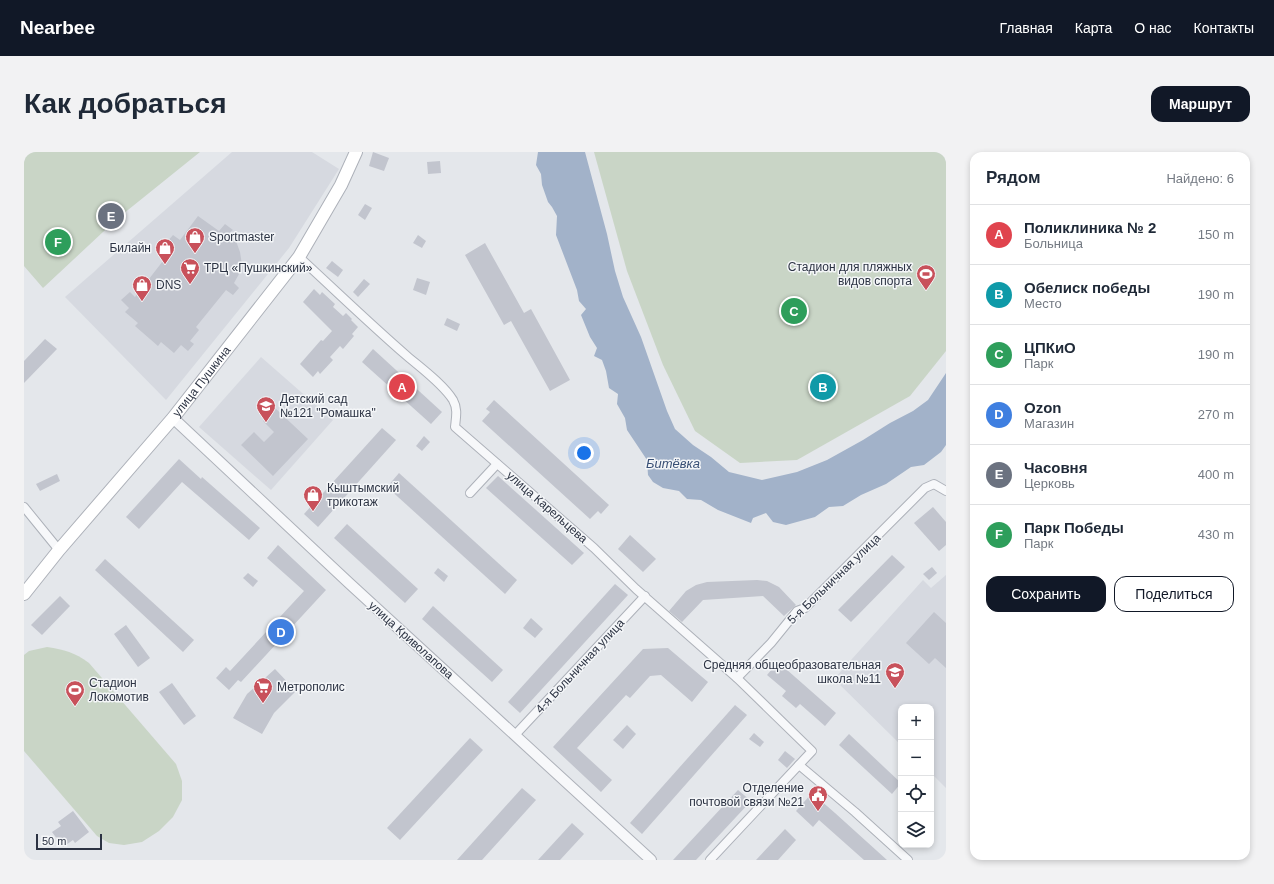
<!DOCTYPE html>
<html lang="ru">
<head>
<meta charset="utf-8">
<style>
	body { margin:0; font-family:Helvetica,sans-serif; background:#f2f2f3; color:#1f2937 }
	.controls { position:absolute; right:12px; bottom:12px; display:grid; overflow:hidden; border-radius:8px; box-shadow:0 2px 6px #0003 }
	.controls button { width:36px; height:36px; display:grid; place-items:center; padding:0; border:0; border-bottom:1px solid #e0e1e3; background:#fff; color:#1f2937; font:20px sans-serif }
	.scale { position:absolute; left:12px; bottom:10px; width:66px; box-sizing:border-box; padding-left:4px; border:2px solid #2c3343; border-top:0; font-size:11px; line-height:14px; white-space:nowrap; color:#2c3343; -webkit-text-stroke:3px #f4f6f8; paint-order:stroke }
	.you { position:absolute; left:560px; top:301px; width:14px; height:14px; margin:-10px; border:3px solid #fff; border-radius:50%; background:#1a73e8; box-shadow:0 0 0 6px #1a73e833 }
	.badge { display:grid; place-items:center; width:26px; height:26px; border-radius:50%; background:#111827; color:#fff; font-size:13px; font-weight:700 }
	.pin { position:absolute; translate:-50% -50%; border:2px solid #fff; box-shadow:0 1px 4px #0006 }
	.list { margin:0; padding:0; list-style:none }
	h2 { display:flex; justify-content:space-between; align-items:center; height:52px; margin:0; padding:0 16px; font-size:17px }
	h2 small { font-size:13px; font-weight:400; color:#747a83 }
	.list li { display:grid; grid-template-columns:26px 1fr auto; gap:12px; align-items:center; box-sizing:border-box; height:60px; padding:0 16px; border-top:1px solid #e0e1e3 }
	.list b { display:block; font-size:15px; white-space:nowrap }
	.list p { margin:0; font-size:13px; white-space:nowrap; color:#747a83 }
	.list em { font-size:13px; font-style:normal; color:#747a83 }
	.actions { display:flex; gap:8px; padding:12px 16px }
	.actions a { flex:1; padding:9px 0; border:1px solid #111827; border-radius:12px; text-align:center; font-size:14px; color:#111827 }
	.actions .main { background:#111827; color:#fff }
	.icon { flex:none; width:22px; height:22px; fill:none; stroke:currentColor; stroke-width:2; stroke-linecap:round; stroke-linejoin:round }
	.map { position:relative; flex:none; width:922px; height:708px; overflow:hidden; border-radius:12px }
	header { display:flex; align-items:center; gap:24px; box-sizing:border-box; height:56px; padding:0 20px; background:#111827; color:#fff }
	header strong { font-size:19px }
	nav { display:flex; gap:22px; margin-inline-start:auto; font-size:14px }
	.intro { display:flex; align-items:center; justify-content:space-between; box-sizing:border-box; height:96px; padding:0 24px }
	h1 { margin:0; font-size:28px }
	.button { padding:10px 18px; border-radius:12px; background:#111827; color:#fff; font-size:14px; font-weight:700 }
	main { display:flex; gap:24px; padding:0 24px }
	aside { flex:1; background:#fff; border-radius:12px; box-shadow:0 2px 6px #0003 }
	.map>svg:first-child { display:block }
	.built { fill:#d6d9e0 }
	.green { fill:#c9d5c6 }
	.water { fill:#a2b2c9 }
	.building { fill:#c2c5ce }
	.lines { fill:none; stroke-linecap:round; stroke-linejoin:round }
	.minor-casing { stroke:#adb1b9; stroke-width:10 }
	.tertiary-casing { stroke:#adb1b9; stroke-width:12 }
	.secondary-casing { stroke:#adb1b9; stroke-width:14 }
	.minor { stroke:#f7f8fa; stroke-width:8 }
	.tertiary { stroke:#f7f8fa; stroke-width:10 }
	.secondary { stroke:#fff; stroke-width:12 }
	.labels { text-anchor:middle; dominant-baseline:central; stroke-width:3; stroke-linejoin:round; paint-order:stroke }
	.poi-label { font-size:12px; fill:#2c3343; stroke:#f4f6f8; text-anchor:start }
	.street-label { font-size:12px; fill:#2c3343; stroke:#f4f6f8 }
	.water-label { font-size:13px; font-style:italic; fill:#384f75; stroke:#f4f6f8 }
</style>
</head>
<body>
<header>
<strong>Nearbee</strong>
<nav><a>Главная</a><a>Карта</a><a>О нас</a><a>Контакты</a></nav>
</header>
<div class="intro"><h1>Как добраться</h1><a class="button">Маршрут</a></div>
<main>
<div class="map">
<svg width="922" height="708" viewBox="0 0 922 708">
	<rect width="100%" height="100%" fill="#e4e7eb"/>
	<g class="built">
		<polygon points="208,0 288,0 315,17 265,96 142,248 41,145"/>
		<polygon points="237,205 309,268 247,338 175,275"/>
		<polygon points="922,423 922,636 907,621 907,555 877,555 877,593 810,527 899,428 907,436"/>
	</g>
	<g class="green">
		<polygon points="0,0 176,0 94,66 19,136 0,114"/>
		<polygon points="570,0 922,0 922,199 886,244 773,308 716,311 671,279 639,213 603,119"/>
		<path d="M23,495C41,498 50,500 65,511L152,612L158,629V648L149,665L135,679L118,690L100,693L85,691L73,684L0,599V503L5,499Z"/>
	</g>
	<polygon class="water" points="514,0 561,0 583,82 591,119 599,145 617,185 643,259 651,277 669,293 687,305 705,320 738,328 773,320 803,308 839,288 866,271 889,259 904,248 922,221 922,293 917,300 900,313 887,315 862,332 837,343 819,354 805,355 791,365 762,373 749,370 742,361 729,366 727,371 694,358 677,348 663,347 655,339 639,336 629,330 624,323 623,308 603,278 601,266 593,252 594,242 585,236 582,219 578,208 570,204 573,196 566,185 557,163 562,157 555,149 553,138 532,83 533,64 528,55 524,50 518,33 517,22 512,13"/>
	<g class="building">
		<polygon points="349,0 365,6 360,19 345,14"/>
		<polygon points="416,9 417,21 404,22 403,10"/>
		<polygon points="341,52 348,56 341,68 334,63"/>
		<polygon points="88,59 94,66 85,72 80,66"/>
		<polygon points="174,64 195,79 201,72 209,78 205,81 212,89 216,100 218,113 215,122 210,131 215,136 209,143 202,138 172,175 175,178 166,189 170,192 164,199 157,193 150,201 137,190 134,194 111,174 114,171 101,160 105,156 97,148 106,140 111,145 149,96 142,91 149,83 156,88"/>
		<polygon points="394,83 402,89 398,96 389,91"/>
		<polygon points="461,91 500,161 507,157 546,228 526,239 487,169 480,173 441,103"/>
		<polygon points="308,109 319,118 314,125 302,116"/>
		<polygon points="393,126 406,130 402,143 389,138"/>
		<polygon points="340,127 346,132 334,145 329,140"/>
		<polygon points="290,137 296,143 298,140 311,152 309,155 319,164 322,161 328,167 327,168 334,175 328,182 330,184 319,197 316,194 306,205 309,208 296,222 294,219 289,225 276,212 297,188 299,189 308,179 279,150"/>
		<polygon points="423,166 436,172 433,179 420,173"/>
		<polygon points="21,187 33,197 0,231 0,209"/>
		<polygon points="349,197 418,260 407,272 338,210"/>
		<polygon points="470,248 585,353 577,362 574,359 566,367 458,269 466,260 462,257"/>
		<polygon points="251,256 284,287 249,324 217,293 230,280 240,290 250,280 239,269"/>
		<polygon points="358,276 372,288 294,375 280,362"/>
		<polygon points="400,284 406,290 398,299 392,294"/>
		<polygon points="155,307 177,327 178,325 236,376 225,388 158,330 115,377 102,365"/>
		<polygon points="375,321 493,428 481,442 363,335"/>
		<polygon points="33,322 36,329 16,339 12,332"/>
		<polygon points="474,324 560,401 548,413 462,336"/>
		<polygon points="909,355 922,370 922,393 915,399 890,371"/>
		<polygon points="323,372 394,437 381,451 310,386"/>
		<polygon points="606,383 632,407 619,420 594,397"/>
		<polygon points="254,393 302,438 217,530 214,528 205,538 192,526 202,515 206,519 280,439 243,406"/>
		<polygon points="868,403 881,415 827,470 814,458"/>
		<polygon points="81,407 170,488 159,500 71,418"/>
		<polygon points="908,415 913,421 905,428 899,422"/>
		<polygon points="414,416 424,424 420,430 410,421"/>
		<polygon points="224,421 234,429 229,435 219,426"/>
		<polygon points="733,428 743,429 755,435 772,453 760,464 739,444 679,448 658,470 645,459 662,439 672,433 683,430"/>
		<polygon points="591,432 604,443 496,561 484,550"/>
		<polygon points="36,444 46,454 18,483 7,473"/>
		<polygon points="409,454 479,518 468,530 398,467"/>
		<polygon points="910,460 922,471 922,516 911,506 905,512 882,491"/>
		<polygon points="507,466 519,477 511,486 499,476"/>
		<polygon points="102,473 126,506 114,515 90,482"/>
		<polygon points="644,496 684,530 668,550 637,523 626,524 606,546 602,543 553,596 588,628 577,640 529,595 619,497"/>
		<polygon points="754,510 812,561 801,574 776,552 772,556 758,544 762,539 743,523"/>
		<polygon points="251,517 272,539 250,561 238,582 209,566 223,542"/>
		<polygon points="148,531 172,564 160,573 135,540"/>
		<polygon points="711,553 723,563 618,682 606,671"/>
		<polygon points="603,573 612,582 599,597 589,588"/>
		<polygon points="730,581 740,590 736,595 725,587"/>
		<polygon points="825,582 877,631 868,642 815,593"/>
		<polygon points="446,586 459,598 376,688 363,676"/>
		<polygon points="761,599 771,607 763,616 754,608"/>
		<polygon points="498,636 512,648 458,708 433,708"/>
		<polygon points="714,638 727,649 672,708 649,708"/>
		<polygon points="788,641 811,661 863,708 840,708 795,668 789,675 772,659"/>
		<polygon points="49,659 65,680 51,691 49,688 39,695 28,680 37,674 34,670"/>
		<polygon points="548,671 560,682 536,708 514,708"/>
		<polygon points="761,677 772,688 754,708 732,708"/>
	</g>
	<g class="lines">
		<defs>
			<g id="minor">
				<path d="M275,105C311,138 346,172 383,204C397,216 419,232 429,248C434,257 432,265 431,275L570,396L612,437L713,526L788,599L686,708"/>
				<polyline points="446,341 473,312"/>
				<polyline points="0,355 35,398"/>
				<polyline points="713,526 747,491 773,459 781,456 901,336 910,332 922,339"/>
				<polyline points="491,583 621,444"/>
				<polyline points="775,613 831,660 884,708"/>
			</g>
			<polyline id="tertiary" points="149,266 325,431 627,708"/>
			<g id="secondary">
				<path id="s1" d="M0,442L35,398L149,266L275,105L317,33L332,0"/>
			</g>
		</defs>
		<use href="#minor" class="minor-casing"/>
		<use href="#tertiary" class="tertiary-casing"/>
		<use href="#secondary" class="secondary-casing"/>
		<use href="#minor" class="minor"/>
		<use href="#tertiary" class="tertiary"/>
		<use href="#secondary" class="secondary"/>
	</g>
	<defs>
		<symbol id="shop-pin" viewBox="-11 -11 22 30"><path d="M0 17L-7.5 6A9.5 9.5 0 1 1 7.5 6Z" fill="#c8515b" stroke="#f4f6f8"/><path d="M-5-2.5h2.3a2.7 3.5 0 0 1 5.4 0H5L5.5 6h-11ZM-1.5-2.5h3a1.5 2.3 0 0 0-3 0Z" fill="#fff"/></symbol>
		<symbol id="supermarket-pin" viewBox="-11 -11 22 30"><path d="M0 17L-7.5 6A9.5 9.5 0 1 1 7.5 6Z" fill="#c8515b" stroke="#f4f6f8"/><path d="M-6-5.5h2.5l.6 2H6L4.5 2H-2.5L-4.4-4H-6ZM-1.5 3.2a1.3 1.3 0 1 0 .1 0ZM3 3.2a1.3 1.3 0 1 0 .1 0Z" fill="#fff"/></symbol>
		<symbol id="stadium-pin" viewBox="-11 -11 22 30"><path d="M0 17L-7.5 6A9.5 9.5 0 1 1 7.5 6Z" fill="#c8515b" stroke="#f4f6f8"/><path d="M0-5a6.5 5 0 1 0 0 10a6.5 5 0 1 0 0-10ZM-3.5-1.8h7v3.6h-7Z" fill="#fff"/></symbol>
		<symbol id="school-pin" viewBox="-11 -11 22 30"><path d="M0 17L-7.5 6A9.5 9.5 0 1 1 7.5 6Z" fill="#c8515b" stroke="#f4f6f8"/><path d="M0-5L7-2L0 1L-7-2ZM-4 1L0 2.5L4 1V4Q0 6-4 4Z" fill="#fff"/></symbol>
		<symbol id="civic-pin" viewBox="-11 -11 22 30"><path d="M0 17L-7.5 6A9.5 9.5 0 1 1 7.5 6Z" fill="#c8515b" stroke="#f4f6f8"/><path d="M-.6-6.5H3V-4.5H.6V-3L4-1V1h2V6H-6V1h2V-1L-.6-3ZM-1.2 2.5V6h2.4V2.5Z" fill="#fff"/></symbol>
	</defs>
	<g fill-rule="evenodd">
		<use href="#shop-pin" x="160" y="74" width="22" height="30"/>
		<use href="#shop-pin" x="130" y="85" width="22" height="30"/>
		<use href="#supermarket-pin" x="155" y="105" width="22" height="30"/>
		<use href="#stadium-pin" x="891" y="111" width="22" height="30"/>
		<use href="#shop-pin" x="107" y="122" width="22" height="30"/>
		<use href="#school-pin" x="231" y="243" width="22" height="30"/>
		<use href="#shop-pin" x="278" y="332" width="22" height="30"/>
		<use href="#school-pin" x="860" y="509" width="22" height="30"/>
		<use href="#supermarket-pin" x="228" y="524" width="22" height="30"/>
		<use href="#stadium-pin" x="40" y="527" width="22" height="30"/>
		<use href="#civic-pin" x="783" y="632" width="22" height="30"/>
	</g>
	<g class="labels">
		<g class="poi-label">
			<text x="185" y="85">Sportmaster</text>
			<text x="127" y="96" text-anchor="end">Билайн</text>
			<text x="888" y="115" text-anchor="end">Стадион для пляжных<tspan x="888" dy="14">видов спорта</tspan></text>
			<text x="180" y="116">ТРЦ «Пушкинский»</text>
			<text x="132" y="133">DNS</text>
			<text x="256" y="247">Детский сад<tspan x="256" dy="14">№121 "Ромашка"</tspan></text>
			<text x="303" y="336">Кыштымский<tspan x="303" dy="14">трикотаж</tspan></text>
			<text x="857" y="513" text-anchor="end">Средняя общеобразовательная<tspan x="857" dy="14">школа №11</tspan></text>
			<text x="65" y="531">Стадион<tspan x="65" dy="14">Локомотив</tspan></text>
			<text x="253" y="535">Метрополис</text>
			<text x="780" y="636" text-anchor="end">Отделение<tspan x="780" dy="14">почтовой связи №21</tspan></text>
		</g>
		<g class="street-label">
			<text stroke="none"><textPath href="#s1" startOffset="277">улица Пушкина</textPath></text>
			<text transform="translate(523 355) rotate(41)">улица Карельцева</text>
			<text transform="translate(810 427) rotate(-44)">5-я Больничная улица</text>
			<text transform="translate(387 488) rotate(42)">улица Криволапова</text>
			<text transform="translate(556 514) rotate(-47)">4-я Больничная улица</text>
		</g>
		<g class="water-label">
			<text x="649" y="311">Битёвка</text>
		</g>
	</g>
</svg>
<div class="controls">
<button>+</button>
<button>−</button>
<button><svg class="icon" aria-label="locate" viewBox="0 0 24 24"><circle cx="12" cy="12" r="6"/><path d="M12 2v4M12 18v4M2 12h4M18 12h4"/></svg></button>
<button><svg class="icon" aria-label="layers" viewBox="0 0 24 24"><path d="M12 4l9 5-9 5-9-5zM3 14l9 5 9-5"/></svg></button>
</div>
<div class="scale">50 m</div>
<div class="you"></div>
<div class="pin badge" style="left:378px;top:235px;background:#e0444e">A</div>
<div class="pin badge" style="left:799px;top:235px;background:#0f9aa8">B</div>
<div class="pin badge" style="left:770px;top:159px;background:#2e9e5b">C</div>
<div class="pin badge" style="left:257px;top:480px;background:#3f7fe0">D</div>
<div class="pin badge" style="left:87px;top:64px;background:#6b7280">E</div>
<div class="pin badge" style="left:34px;top:90px;background:#2e9e5b">F</div>
</div>
<aside>
<h2>Рядом<small>Найдено: 6</small></h2>
<ul class="list">
<li><span class="badge" style="background:#e0444e">A</span><div><b>Поликлиника № 2</b><p>Больница</p></div><em>150 m</em></li>
<li><span class="badge" style="background:#0f9aa8">B</span><div><b>Обелиск победы</b><p>Место</p></div><em>190 m</em></li>
<li><span class="badge" style="background:#2e9e5b">C</span><div><b>ЦПКиО</b><p>Парк</p></div><em>190 m</em></li>
<li><span class="badge" style="background:#3f7fe0">D</span><div><b>Ozon</b><p>Магазин</p></div><em>270 m</em></li>
<li><span class="badge" style="background:#6b7280">E</span><div><b>Часовня</b><p>Церковь</p></div><em>400 m</em></li>
<li><span class="badge" style="background:#2e9e5b">F</span><div><b>Парк Победы</b><p>Парк</p></div><em>430 m</em></li>
</ul>
<div class="actions"><a class="main">Сохранить</a><a>Поделиться</a></div>
</aside>
</main>
</body>
</html>
